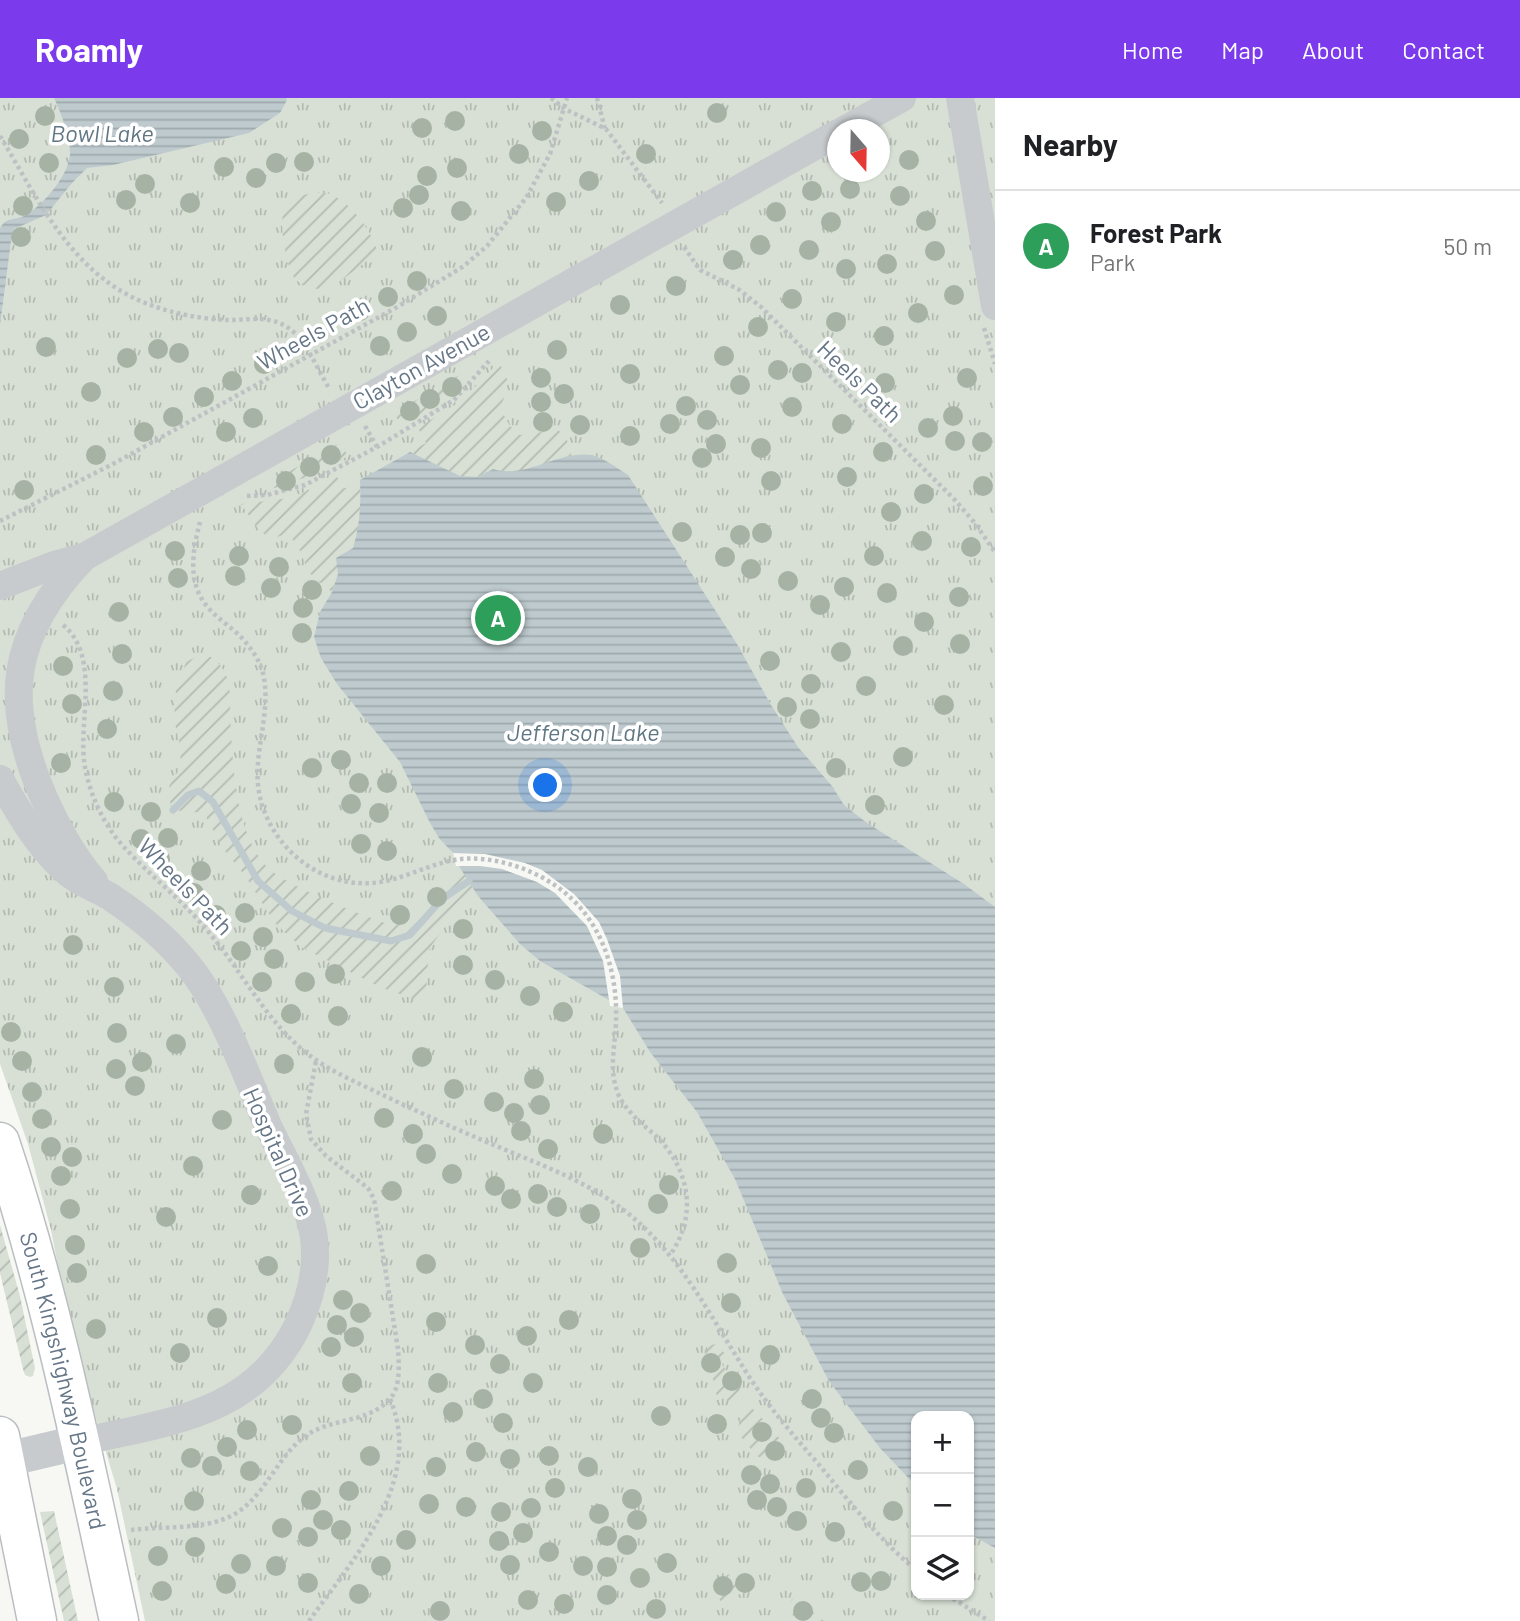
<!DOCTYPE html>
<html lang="en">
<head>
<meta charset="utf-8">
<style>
	body { margin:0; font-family:Barlow,sans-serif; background:#f6f6f6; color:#202124 }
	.controls { position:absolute; right:21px; bottom:21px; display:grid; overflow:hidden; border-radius:14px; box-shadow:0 2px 5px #0004 }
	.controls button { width:63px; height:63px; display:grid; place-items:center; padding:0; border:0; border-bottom:2px solid #e0e0e0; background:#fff; color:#202124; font:35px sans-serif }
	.compass { position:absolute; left:827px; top:21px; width:63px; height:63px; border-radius:50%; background:#fff; box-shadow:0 2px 5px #0004; rotate:160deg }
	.you { position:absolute; left:546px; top:688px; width:24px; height:24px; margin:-18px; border:5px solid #fff; border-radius:50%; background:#1a73e8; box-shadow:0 0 0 10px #1a73e833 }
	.badge { display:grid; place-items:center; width:46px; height:46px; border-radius:50%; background:#7c3aed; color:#fff; font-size:23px; font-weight:700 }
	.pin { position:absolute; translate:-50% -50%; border:4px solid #fff; box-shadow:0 2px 7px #0006 }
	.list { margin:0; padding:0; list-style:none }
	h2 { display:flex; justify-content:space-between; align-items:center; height:91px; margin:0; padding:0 28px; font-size:30px }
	h2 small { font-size:23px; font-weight:400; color:#757577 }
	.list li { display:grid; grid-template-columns:46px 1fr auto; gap:21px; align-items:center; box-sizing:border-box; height:112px; padding:0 28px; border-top:2px solid #e0e0e0 }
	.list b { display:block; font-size:26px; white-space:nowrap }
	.list p { margin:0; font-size:23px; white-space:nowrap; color:#757577 }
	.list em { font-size:23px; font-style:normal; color:#757577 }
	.icon { flex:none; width:38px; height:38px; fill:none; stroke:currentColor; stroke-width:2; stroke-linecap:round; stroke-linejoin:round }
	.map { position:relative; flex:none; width:995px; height:1523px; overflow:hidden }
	header { display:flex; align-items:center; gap:42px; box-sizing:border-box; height:98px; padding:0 35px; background:#7c3aed; color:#fff }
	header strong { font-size:33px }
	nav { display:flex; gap:38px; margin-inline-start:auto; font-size:24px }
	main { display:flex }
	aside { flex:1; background:#fff }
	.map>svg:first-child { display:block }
	.park { fill:url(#park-tufts); fill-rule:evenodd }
	.garden { fill:url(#garden-furrows) }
	.water { fill:url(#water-rules) }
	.pier { fill:#f7f8f4 }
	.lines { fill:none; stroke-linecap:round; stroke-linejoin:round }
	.stream { stroke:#becace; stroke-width:7 }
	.primary-casing { stroke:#babec2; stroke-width:41 }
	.path { stroke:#bec1c3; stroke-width:4.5; stroke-dasharray:3.5 3.5; stroke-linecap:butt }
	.minor { stroke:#c7cbce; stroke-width:28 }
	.tertiary { stroke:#c7cbce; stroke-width:35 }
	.primary { stroke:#fff; stroke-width:38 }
	.tree { fill:#a6b2a3 }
	.labels { text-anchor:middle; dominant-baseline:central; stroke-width:7; stroke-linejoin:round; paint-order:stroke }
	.street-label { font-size:23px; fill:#657687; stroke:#fff }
	.water-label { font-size:24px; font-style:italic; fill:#607783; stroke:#fff }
</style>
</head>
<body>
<header>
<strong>Roamly</strong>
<nav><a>Home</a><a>Map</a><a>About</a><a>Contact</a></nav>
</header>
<main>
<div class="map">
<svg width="995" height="1523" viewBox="0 0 995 1523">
	<defs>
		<pattern id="park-tufts" width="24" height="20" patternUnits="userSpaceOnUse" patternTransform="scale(1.75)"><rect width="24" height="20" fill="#d8e0d5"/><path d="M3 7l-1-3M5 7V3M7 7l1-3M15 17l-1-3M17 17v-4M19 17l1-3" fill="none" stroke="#b3bab2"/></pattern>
		<pattern id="garden-furrows" width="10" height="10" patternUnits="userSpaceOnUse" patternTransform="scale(1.75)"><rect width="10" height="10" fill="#d8e0d5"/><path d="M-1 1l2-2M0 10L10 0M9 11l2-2" fill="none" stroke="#b3bab2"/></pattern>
		<pattern id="water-rules" width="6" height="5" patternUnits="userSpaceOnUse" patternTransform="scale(1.75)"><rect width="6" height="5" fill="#becace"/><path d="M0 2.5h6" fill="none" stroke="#9ea9ad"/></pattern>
	</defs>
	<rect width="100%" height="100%" fill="#f7f8f4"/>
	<path class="park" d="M0,0H995V1523H145L117,1391L72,1241L51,1132L28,1046L0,966ZM838,32H880V74H838ZM916,1318H969V1497H916Z"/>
	<g class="garden">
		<path d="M310,95C317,95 327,94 332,97C352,106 371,132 377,152L371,160L328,192C316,191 306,190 296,182C286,172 280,129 283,116C285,111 289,105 292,101Z"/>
		<path d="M498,265C512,280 508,291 500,310L510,328L520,337L558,332L566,339L572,359L506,376L492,371L478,379L460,378L410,354L426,345L418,330L461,303Z"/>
		<polygon points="470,271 472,276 447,299 401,328 394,315"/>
		<path d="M340,345L348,358C322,373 296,385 266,392L263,388Z"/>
		<path d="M336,377L344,391L360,382C361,404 362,428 353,449C347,464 337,477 332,494L308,474L301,454L291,439L283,437L271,441L259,432L241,406L289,400L307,393Z"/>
		<path d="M204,555C215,561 221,566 226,577C231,589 230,606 230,619C233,664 234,732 266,768C283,787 364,818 391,827L413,818L430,798L464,775L478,798L459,809L429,851L426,895L416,902L380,889L301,849L274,824L246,779L222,749L204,715L173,712C165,693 168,685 181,670L180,648L174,621L176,592L186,564Z"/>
		<polygon points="0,1127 20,1198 35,1270 33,1278 30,1279 25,1277 23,1271 0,1175"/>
		<path d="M715,1246L731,1261L722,1266L729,1278L739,1273L738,1283L741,1295L734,1303L726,1302L717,1298C714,1290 714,1281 711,1275C705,1264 701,1260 709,1248Z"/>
		<path d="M745,1311H753C760,1318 764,1322 769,1330C776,1340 786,1340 784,1355C757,1373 754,1350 737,1335L742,1313Z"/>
		<polygon points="54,1413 78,1523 64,1523 40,1414"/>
		<path d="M730,1476C741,1476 755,1477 755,1491L720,1503L717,1491L718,1484Z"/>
		<polygon points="792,1501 799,1502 824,1523 815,1523 814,1521 795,1523 789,1507"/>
	</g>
	<g class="water">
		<path d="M54,0H286L287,2L280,15L249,35L113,67L87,70L72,85L46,117L14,131L11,143L0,227V131C5,118 16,123 26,117C44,106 68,78 70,57C71,42 61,14 54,0Z"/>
		<path d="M410,354L460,378L478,379L493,371C526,382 563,349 595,358C607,362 617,370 628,377L737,546L771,607L798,649L832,688L844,707L867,725L964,786L995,809V1450L969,1436V1318H916V1388L880,1350L829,1283L783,1196L735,1081L697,1014L650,954L623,910L540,863L520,846L478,798L455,762L453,755L439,740L430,725L400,664L337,586L321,560L314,539L320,514L332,494L338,476L336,460L353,450C360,428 361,406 360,382Z"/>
	</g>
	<polygon class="pier" points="453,755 485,756 525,765 542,772 574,796 599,824 607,841 620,878 623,910 610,908 603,863 587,828 555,795 537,784 502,771 480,768 456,768"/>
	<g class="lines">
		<polyline class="stream" points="173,712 188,697 199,693 213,704 258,783 292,813 325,830 391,843 410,837 442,801 469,783"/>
		<defs>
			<g id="primary">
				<path id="s1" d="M0,1044C52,1200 84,1362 119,1523"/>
				<polyline points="0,1338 37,1523"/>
			</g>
		</defs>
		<use href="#primary" class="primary-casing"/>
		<g class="path">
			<polyline points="551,0 565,11 606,31 662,105"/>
			<polyline points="597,0 605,31"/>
			<path d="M0,38C34,94 63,158 121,193C151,211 190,220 224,222C245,223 267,216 287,229C306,241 317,271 329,290"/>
			<polyline points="684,149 700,172 738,191 760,208 954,401 974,424 995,454"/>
			<polyline points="984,230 995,266"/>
			<polyline points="365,328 377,349"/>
			<polyline points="247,398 267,397 305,387 377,349 454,302 489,263"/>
			<polyline points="0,423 111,367 399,208 464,168 487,148 526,100 550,56 567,0"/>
			<path d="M200,424C193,451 187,483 206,507C215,519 230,528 241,539C251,550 259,561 263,575C273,618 249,660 261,703C274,751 320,789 372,785C400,783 427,767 454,762C488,756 529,769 556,788C601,819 618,872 616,924C615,950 608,973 619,998C627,1014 642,1026 655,1037C690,1071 698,1117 670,1157"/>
			<path d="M63,527C102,559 77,626 85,669C90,697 103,725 122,747C150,778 185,804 211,837C246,879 272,934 319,964C340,978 363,987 385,998C423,1016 462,1034 501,1050C549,1070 598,1088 637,1123C683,1164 710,1217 743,1269C765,1305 793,1337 821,1369C851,1406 880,1442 916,1472"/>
			<path d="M131,1432C162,1428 204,1432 231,1418C265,1401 276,1358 307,1337C332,1320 367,1325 389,1302C401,1290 399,1267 398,1251L374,1101L368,1090L326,1058L311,1041L306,1016L316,963"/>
			<polyline points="947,1497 989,1523"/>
			<path d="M309,1523C353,1461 425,1383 390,1301"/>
		</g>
		<g class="minor">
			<polyline points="960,0 995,208"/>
			<polyline points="844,32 902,0"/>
			<path d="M84,459C10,536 2,604 44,700C57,729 73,759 94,783"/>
			<polyline points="0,488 54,467 84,459 838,35"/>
			<path d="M0,681C19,715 38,749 68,775C80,785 95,790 109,798C138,817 166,840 188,867C223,910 246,977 268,1028C283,1059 310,1106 314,1140C318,1171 311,1199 298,1227C254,1317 168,1324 80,1344"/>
		</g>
		<polyline class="tertiary" points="0,1363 80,1344"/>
		<use href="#primary" class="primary"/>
	</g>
	<g class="tree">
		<circle cx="717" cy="15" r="10"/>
		<circle cx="45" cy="18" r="10"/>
		<circle cx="455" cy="23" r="10"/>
		<circle cx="422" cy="30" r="10"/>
		<circle cx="542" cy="33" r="10"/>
		<circle cx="19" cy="41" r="10"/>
		<circle cx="519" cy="56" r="10"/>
		<circle cx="646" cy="56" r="10"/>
		<circle cx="909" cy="62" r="10"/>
		<circle cx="304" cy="64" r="10"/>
		<circle cx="49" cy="65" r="10"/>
		<circle cx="276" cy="65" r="10"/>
		<circle cx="224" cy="69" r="10"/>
		<circle cx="457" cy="70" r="10"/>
		<circle cx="427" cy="78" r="10"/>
		<circle cx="256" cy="80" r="10"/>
		<circle cx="589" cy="83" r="10"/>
		<circle cx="145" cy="86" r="10"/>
		<circle cx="850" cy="91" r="10"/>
		<circle cx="812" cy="93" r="10"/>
		<circle cx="419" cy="97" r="10"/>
		<circle cx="900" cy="98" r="10"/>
		<circle cx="126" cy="102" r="10"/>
		<circle cx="556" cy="104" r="10"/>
		<circle cx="190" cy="105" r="10"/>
		<circle cx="23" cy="108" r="10"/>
		<circle cx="403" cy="110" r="10"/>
		<circle cx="461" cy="113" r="10"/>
		<circle cx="776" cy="114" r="10"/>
		<circle cx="926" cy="123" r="10"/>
		<circle cx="831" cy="124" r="10"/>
		<circle cx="21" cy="139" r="10"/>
		<circle cx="760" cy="147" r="10"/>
		<circle cx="809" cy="152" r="10"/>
		<circle cx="935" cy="153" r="10"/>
		<circle cx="733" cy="162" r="10"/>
		<circle cx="887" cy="166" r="10"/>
		<circle cx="846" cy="171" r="10"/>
		<circle cx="417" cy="183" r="10"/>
		<circle cx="676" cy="188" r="10"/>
		<circle cx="954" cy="197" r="10"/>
		<circle cx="388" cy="199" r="10"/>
		<circle cx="792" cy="201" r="10"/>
		<circle cx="620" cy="207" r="10"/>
		<circle cx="360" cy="213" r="10"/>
		<circle cx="918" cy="215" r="10"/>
		<circle cx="437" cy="218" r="10"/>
		<circle cx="836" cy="224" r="10"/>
		<circle cx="758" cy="229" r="10"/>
		<circle cx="407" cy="234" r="10"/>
		<circle cx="884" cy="238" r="10"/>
		<circle cx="380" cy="248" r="10"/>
		<circle cx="46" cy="249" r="10"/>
		<circle cx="158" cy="251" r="10"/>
		<circle cx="557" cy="252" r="10"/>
		<circle cx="179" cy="255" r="10"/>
		<circle cx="724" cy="258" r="10"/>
		<circle cx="127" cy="260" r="10"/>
		<circle cx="264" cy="266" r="10"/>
		<circle cx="778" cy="272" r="10"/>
		<circle cx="802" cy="275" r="10"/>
		<circle cx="630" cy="276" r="10"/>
		<circle cx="541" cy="280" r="10"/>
		<circle cx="967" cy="280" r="10"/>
		<circle cx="232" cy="283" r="10"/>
		<circle cx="885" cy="285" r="10"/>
		<circle cx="740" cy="287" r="10"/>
		<circle cx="452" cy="289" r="10"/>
		<circle cx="91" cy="294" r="10"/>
		<circle cx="564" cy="296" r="10"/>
		<circle cx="204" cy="299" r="10"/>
		<circle cx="430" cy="301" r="10"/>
		<circle cx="541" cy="304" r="10"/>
		<circle cx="686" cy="308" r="10"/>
		<circle cx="792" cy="309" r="10"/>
		<circle cx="410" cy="313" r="10"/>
		<circle cx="953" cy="318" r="10"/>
		<circle cx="173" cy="319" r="10"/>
		<circle cx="253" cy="320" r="10"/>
		<circle cx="707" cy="322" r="10"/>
		<circle cx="543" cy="324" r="10"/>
		<circle cx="670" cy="326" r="10"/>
		<circle cx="842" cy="326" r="10"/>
		<circle cx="580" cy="327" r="10"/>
		<circle cx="928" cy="330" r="10"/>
		<circle cx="144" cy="334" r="10"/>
		<circle cx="226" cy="334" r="10"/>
		<circle cx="630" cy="338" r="10"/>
		<circle cx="955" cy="343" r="10"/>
		<circle cx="982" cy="344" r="10"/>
		<circle cx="716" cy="346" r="10"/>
		<circle cx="761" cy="350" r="10"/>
		<circle cx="883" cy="354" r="10"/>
		<circle cx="96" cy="357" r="10"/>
		<circle cx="331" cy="357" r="10"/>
		<circle cx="702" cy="360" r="10"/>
		<circle cx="310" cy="369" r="10"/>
		<circle cx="847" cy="379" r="10"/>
		<circle cx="286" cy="383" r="10"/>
		<circle cx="771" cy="383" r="10"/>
		<circle cx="983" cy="388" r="10"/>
		<circle cx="24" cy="392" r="10"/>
		<circle cx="924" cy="396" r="10"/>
		<circle cx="891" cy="414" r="10"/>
		<circle cx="682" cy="434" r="10"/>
		<circle cx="762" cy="435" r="10"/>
		<circle cx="740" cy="437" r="10"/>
		<circle cx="922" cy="443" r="10"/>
		<circle cx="971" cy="449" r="10"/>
		<circle cx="175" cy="453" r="10"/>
		<circle cx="239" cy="458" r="10"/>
		<circle cx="874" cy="458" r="10"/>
		<circle cx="725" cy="459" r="10"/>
		<circle cx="279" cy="469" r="10"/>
		<circle cx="751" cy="471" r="10"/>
		<circle cx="235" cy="478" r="10"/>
		<circle cx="178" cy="480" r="10"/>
		<circle cx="788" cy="483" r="10"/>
		<circle cx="844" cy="489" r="10"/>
		<circle cx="271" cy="490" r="10"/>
		<circle cx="312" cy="492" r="10"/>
		<circle cx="887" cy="495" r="10"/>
		<circle cx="959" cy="499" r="10"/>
		<circle cx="820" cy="507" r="10"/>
		<circle cx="303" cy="510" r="10"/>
		<circle cx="119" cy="514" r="10"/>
		<circle cx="924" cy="524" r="10"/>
		<circle cx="302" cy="535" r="10"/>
		<circle cx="960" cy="546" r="10"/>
		<circle cx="903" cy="548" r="10"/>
		<circle cx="841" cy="554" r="10"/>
		<circle cx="122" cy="556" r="10"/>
		<circle cx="770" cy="563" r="10"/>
		<circle cx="63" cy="568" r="10"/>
		<circle cx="811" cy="586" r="10"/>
		<circle cx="866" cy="588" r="10"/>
		<circle cx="113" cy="593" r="10"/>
		<circle cx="72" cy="606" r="10"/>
		<circle cx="944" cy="607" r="10"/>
		<circle cx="787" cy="609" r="10"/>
		<circle cx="810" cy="621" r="10"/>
		<circle cx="107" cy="631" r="10"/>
		<circle cx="903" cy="659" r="10"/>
		<circle cx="341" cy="662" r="10"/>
		<circle cx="61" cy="665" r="10"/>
		<circle cx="312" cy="670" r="10"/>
		<circle cx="836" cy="670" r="10"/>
		<circle cx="359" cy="685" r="10"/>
		<circle cx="387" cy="685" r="10"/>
		<circle cx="114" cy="704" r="10"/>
		<circle cx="351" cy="706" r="10"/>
		<circle cx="875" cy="707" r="10"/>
		<circle cx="151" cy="714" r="10"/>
		<circle cx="379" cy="715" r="10"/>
		<circle cx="168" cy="740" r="10"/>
		<circle cx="141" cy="741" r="10"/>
		<circle cx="361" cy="746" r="10"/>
		<circle cx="387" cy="753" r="10"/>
		<circle cx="160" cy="761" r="10"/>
		<circle cx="201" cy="773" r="10"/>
		<circle cx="194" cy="795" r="10"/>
		<circle cx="437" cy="799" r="10"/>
		<circle cx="245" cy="815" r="10"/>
		<circle cx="216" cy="817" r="10"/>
		<circle cx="400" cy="817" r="10"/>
		<circle cx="463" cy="831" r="10"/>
		<circle cx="263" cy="839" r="10"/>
		<circle cx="73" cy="847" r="10"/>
		<circle cx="241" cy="853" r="10"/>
		<circle cx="274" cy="861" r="10"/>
		<circle cx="463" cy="867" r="10"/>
		<circle cx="335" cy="876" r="10"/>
		<circle cx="495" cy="882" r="10"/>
		<circle cx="262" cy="884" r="10"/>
		<circle cx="305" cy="884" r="10"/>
		<circle cx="114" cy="889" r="10"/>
		<circle cx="530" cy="898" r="10"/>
		<circle cx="563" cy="914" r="10"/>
		<circle cx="291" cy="916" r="10"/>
		<circle cx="338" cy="918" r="10"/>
		<circle cx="11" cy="934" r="10"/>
		<circle cx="117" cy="935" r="10"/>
		<circle cx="176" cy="946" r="10"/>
		<circle cx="422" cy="959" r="10"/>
		<circle cx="22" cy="963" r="10"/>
		<circle cx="142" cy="964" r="10"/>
		<circle cx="284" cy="966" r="10"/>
		<circle cx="116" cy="971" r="10"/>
		<circle cx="534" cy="981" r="10"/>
		<circle cx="135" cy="988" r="10"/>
		<circle cx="454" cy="991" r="10"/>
		<circle cx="32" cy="994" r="10"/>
		<circle cx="494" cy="1004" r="10"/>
		<circle cx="540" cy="1007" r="10"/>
		<circle cx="514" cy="1015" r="10"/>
		<circle cx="384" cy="1020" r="10"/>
		<circle cx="42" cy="1021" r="10"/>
		<circle cx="222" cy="1022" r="10"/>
		<circle cx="521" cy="1033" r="10"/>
		<circle cx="413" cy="1036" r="10"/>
		<circle cx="603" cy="1036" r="10"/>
		<circle cx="51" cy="1049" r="10"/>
		<circle cx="548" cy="1051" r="10"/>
		<circle cx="426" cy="1056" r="10"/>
		<circle cx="72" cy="1059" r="10"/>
		<circle cx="193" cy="1068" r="10"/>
		<circle cx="452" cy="1076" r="10"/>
		<circle cx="61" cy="1078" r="10"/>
		<circle cx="669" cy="1087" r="10"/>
		<circle cx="495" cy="1088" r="10"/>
		<circle cx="392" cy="1093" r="10"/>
		<circle cx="538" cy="1096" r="10"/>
		<circle cx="251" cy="1097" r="10"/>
		<circle cx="511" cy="1101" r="10"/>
		<circle cx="658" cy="1106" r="10"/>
		<circle cx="557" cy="1109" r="10"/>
		<circle cx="70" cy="1111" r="10"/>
		<circle cx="590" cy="1116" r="10"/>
		<circle cx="166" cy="1119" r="10"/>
		<circle cx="75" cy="1147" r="10"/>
		<circle cx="640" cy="1150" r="10"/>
		<circle cx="727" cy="1165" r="10"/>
		<circle cx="426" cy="1166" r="10"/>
		<circle cx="268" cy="1168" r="10"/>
		<circle cx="77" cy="1175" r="10"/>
		<circle cx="343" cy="1202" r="10"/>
		<circle cx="731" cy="1205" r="10"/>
		<circle cx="360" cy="1215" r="10"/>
		<circle cx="217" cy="1220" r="10"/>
		<circle cx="569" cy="1222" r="10"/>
		<circle cx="436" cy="1224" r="10"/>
		<circle cx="337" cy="1227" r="10"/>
		<circle cx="96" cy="1231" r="10"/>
		<circle cx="527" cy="1238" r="10"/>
		<circle cx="354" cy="1239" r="10"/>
		<circle cx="475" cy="1247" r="10"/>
		<circle cx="331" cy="1249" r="10"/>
		<circle cx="180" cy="1255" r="10"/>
		<circle cx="770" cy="1257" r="10"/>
		<circle cx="711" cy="1265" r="10"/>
		<circle cx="500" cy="1266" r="10"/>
		<circle cx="732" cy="1283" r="10"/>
		<circle cx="352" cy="1285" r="10"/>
		<circle cx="438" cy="1285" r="10"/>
		<circle cx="533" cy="1285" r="10"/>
		<circle cx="483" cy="1301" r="10"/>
		<circle cx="812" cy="1301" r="10"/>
		<circle cx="453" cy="1314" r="10"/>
		<circle cx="661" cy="1318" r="10"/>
		<circle cx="821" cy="1320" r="10"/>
		<circle cx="503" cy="1325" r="10"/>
		<circle cx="717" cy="1326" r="10"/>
		<circle cx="292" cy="1327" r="10"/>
		<circle cx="247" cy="1332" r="10"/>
		<circle cx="762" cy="1334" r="10"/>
		<circle cx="834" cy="1335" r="10"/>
		<circle cx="227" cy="1349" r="10"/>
		<circle cx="775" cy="1353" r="10"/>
		<circle cx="476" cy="1354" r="10"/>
		<circle cx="370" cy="1358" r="10"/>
		<circle cx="549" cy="1358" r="10"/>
		<circle cx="191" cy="1360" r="10"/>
		<circle cx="510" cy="1361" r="10"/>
		<circle cx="212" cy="1368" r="10"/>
		<circle cx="436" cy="1369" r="10"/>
		<circle cx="588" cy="1369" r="10"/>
		<circle cx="858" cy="1372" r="10"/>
		<circle cx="250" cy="1373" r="10"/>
		<circle cx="751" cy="1377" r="10"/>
		<circle cx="770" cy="1386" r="10"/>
		<circle cx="555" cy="1390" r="10"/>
		<circle cx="806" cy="1390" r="10"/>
		<circle cx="349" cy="1393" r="10"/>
		<circle cx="632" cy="1401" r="10"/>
		<circle cx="311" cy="1402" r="10"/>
		<circle cx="757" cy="1402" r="10"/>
		<circle cx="194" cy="1403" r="10"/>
		<circle cx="429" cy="1406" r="10"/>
		<circle cx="466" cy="1409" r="10"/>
		<circle cx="777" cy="1409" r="10"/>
		<circle cx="531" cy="1410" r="10"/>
		<circle cx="893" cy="1413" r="10"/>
		<circle cx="501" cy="1414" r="10"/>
		<circle cx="599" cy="1416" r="10"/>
		<circle cx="323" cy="1422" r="10"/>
		<circle cx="637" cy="1422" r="10"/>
		<circle cx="797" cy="1423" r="10"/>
		<circle cx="282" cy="1430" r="10"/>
		<circle cx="341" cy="1432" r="10"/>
		<circle cx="835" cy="1434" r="10"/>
		<circle cx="523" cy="1435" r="10"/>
		<circle cx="607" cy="1438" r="10"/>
		<circle cx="308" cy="1439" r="10"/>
		<circle cx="406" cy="1442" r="10"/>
		<circle cx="499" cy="1443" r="10"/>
		<circle cx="627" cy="1447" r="10"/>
		<circle cx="195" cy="1449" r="10"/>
		<circle cx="549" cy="1454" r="10"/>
		<circle cx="158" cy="1458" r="10"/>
		<circle cx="667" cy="1465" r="10"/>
		<circle cx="241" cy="1466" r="10"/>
		<circle cx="510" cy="1467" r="10"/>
		<circle cx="276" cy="1468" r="10"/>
		<circle cx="381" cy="1468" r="10"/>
		<circle cx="583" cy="1468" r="10"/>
		<circle cx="607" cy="1469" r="10"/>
		<circle cx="640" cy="1480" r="10"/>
		<circle cx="881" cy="1483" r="10"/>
		<circle cx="861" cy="1484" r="10"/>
		<circle cx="308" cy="1485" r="10"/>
		<circle cx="745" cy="1485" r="10"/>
		<circle cx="226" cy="1486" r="10"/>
		<circle cx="723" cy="1488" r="10"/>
		<circle cx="162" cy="1493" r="10"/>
		<circle cx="359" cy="1496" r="10"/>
		<circle cx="607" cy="1497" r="10"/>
		<circle cx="528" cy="1502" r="10"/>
		<circle cx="564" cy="1506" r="10"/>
		<circle cx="656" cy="1511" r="10"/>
		<circle cx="440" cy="1513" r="10"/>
		<circle cx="803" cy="1513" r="10"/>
	</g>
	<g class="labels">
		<g class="street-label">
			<text transform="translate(313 235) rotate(-29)">Wheels Path</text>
			<text transform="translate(421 268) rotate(-29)">Clayton Avenue</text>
			<text transform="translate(860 283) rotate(44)">Heels Path</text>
			<text transform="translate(186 788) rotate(46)">Wheels Path</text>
			<text transform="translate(279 1054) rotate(66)">Hospital Drive</text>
			<text stroke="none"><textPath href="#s1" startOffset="247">South Kingshighway Boulevard</textPath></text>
		</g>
		<g class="water-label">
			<text x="102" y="34">Bowl Lake</text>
			<text x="583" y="633">Jefferson Lake</text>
		</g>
	</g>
</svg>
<div class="controls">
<button>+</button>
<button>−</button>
<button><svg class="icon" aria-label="layers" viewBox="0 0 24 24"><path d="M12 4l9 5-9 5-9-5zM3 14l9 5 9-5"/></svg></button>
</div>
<svg class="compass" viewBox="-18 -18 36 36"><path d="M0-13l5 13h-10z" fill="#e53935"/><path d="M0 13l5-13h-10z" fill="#757577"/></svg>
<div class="you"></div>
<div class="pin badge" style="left:498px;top:520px;background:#2e9e5b">A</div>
</div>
<aside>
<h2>Nearby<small></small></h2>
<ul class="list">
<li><span class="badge" style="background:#2e9e5b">A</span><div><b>Forest Park</b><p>Park</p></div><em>50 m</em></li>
</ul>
</aside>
</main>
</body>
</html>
